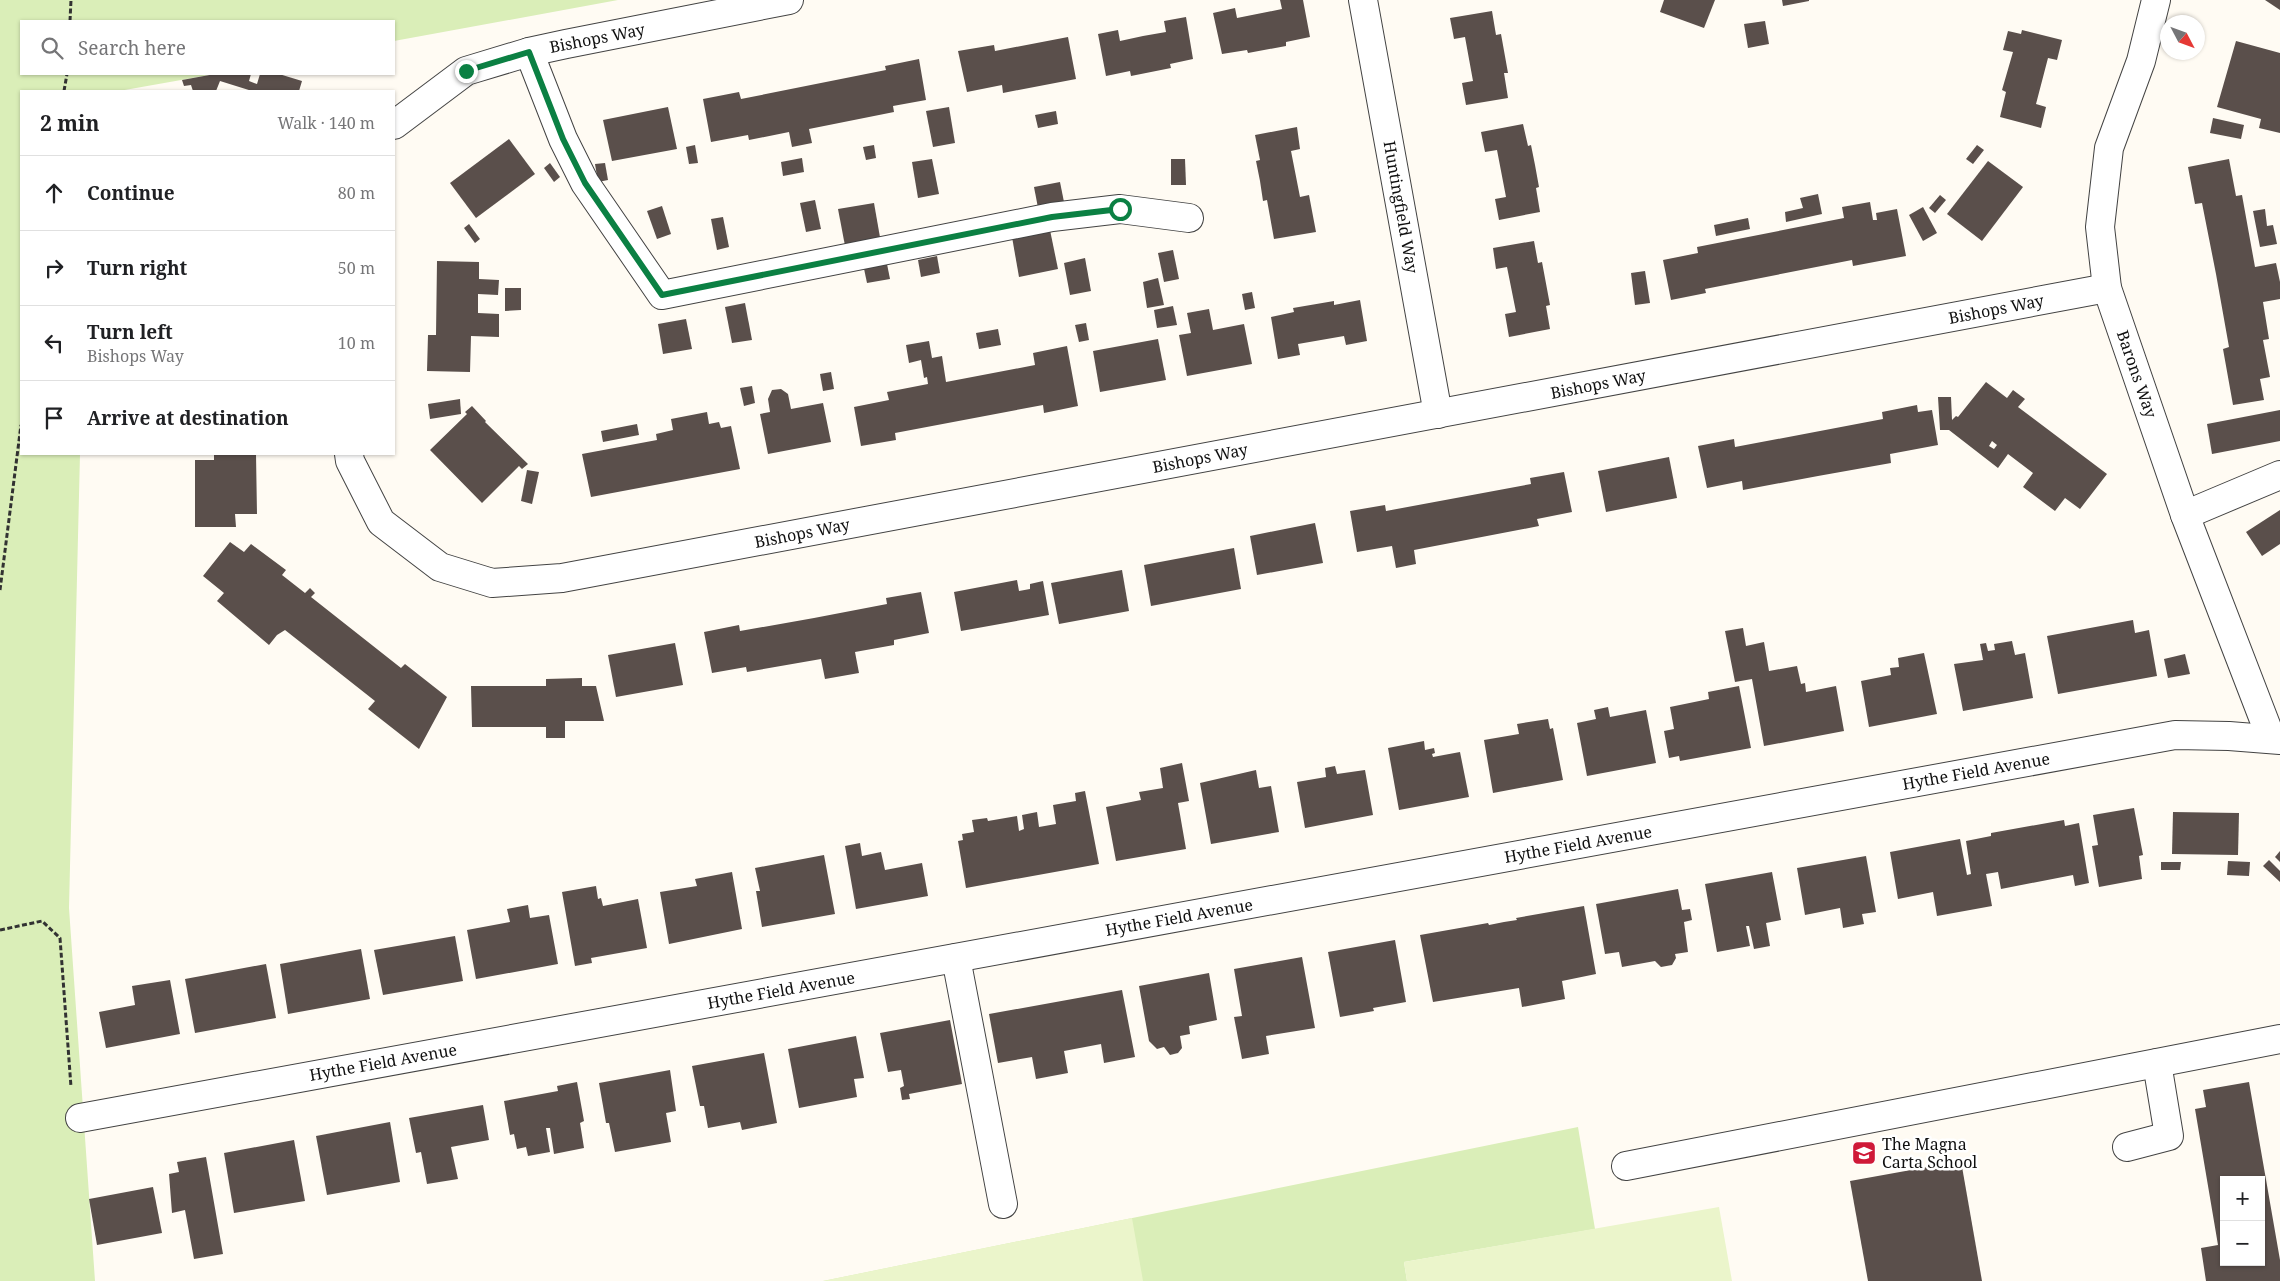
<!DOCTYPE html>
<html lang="en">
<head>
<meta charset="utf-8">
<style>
	body { margin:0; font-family:"Noto Serif",serif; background:#f6f6f6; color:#202124 }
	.controls { position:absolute; right:15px; bottom:15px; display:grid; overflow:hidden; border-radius:0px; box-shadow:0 1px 4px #0004 }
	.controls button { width:45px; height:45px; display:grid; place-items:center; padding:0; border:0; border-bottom:1px solid #e0e0e0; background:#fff; color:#202124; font:25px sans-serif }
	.compass { position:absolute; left:2160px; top:15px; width:45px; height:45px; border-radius:50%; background:#fff; box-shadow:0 1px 4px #0004; rotate:131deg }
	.stop { position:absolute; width:15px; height:15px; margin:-11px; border:4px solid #0b8043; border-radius:50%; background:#fff }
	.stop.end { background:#0b8043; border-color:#fff; box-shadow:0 1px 5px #0008 }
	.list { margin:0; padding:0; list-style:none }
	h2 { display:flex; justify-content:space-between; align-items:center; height:65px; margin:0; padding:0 20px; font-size:21px }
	h2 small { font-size:16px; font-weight:400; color:#757577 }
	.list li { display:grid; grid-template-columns:32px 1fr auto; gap:15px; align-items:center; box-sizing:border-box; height:75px; padding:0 20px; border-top:1px solid #e0e0e0 }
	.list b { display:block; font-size:19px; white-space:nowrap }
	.list p { margin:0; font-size:16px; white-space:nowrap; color:#757577 }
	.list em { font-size:16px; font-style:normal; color:#757577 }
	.icon { flex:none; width:28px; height:28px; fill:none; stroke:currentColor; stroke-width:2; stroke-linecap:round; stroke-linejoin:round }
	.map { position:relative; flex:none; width:2280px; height:1281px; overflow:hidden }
	.search { position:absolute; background:#fff; box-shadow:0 1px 4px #0004; left:20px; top:20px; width:375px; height:55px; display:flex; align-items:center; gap:12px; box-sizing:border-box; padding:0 18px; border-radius:0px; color:#757577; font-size:19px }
	.panel { position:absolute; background:#fff; box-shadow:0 1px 4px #0004; left:20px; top:90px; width:375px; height:365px; border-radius:0px }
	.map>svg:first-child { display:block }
	.green { fill:#daeeb8 }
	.pitch { fill:#ebf5cb }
	.building { fill:#5a4f4b; fill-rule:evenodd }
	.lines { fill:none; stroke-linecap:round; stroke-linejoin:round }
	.minor-casing { stroke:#434343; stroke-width:30 }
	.path { stroke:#323232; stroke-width:3; stroke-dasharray:5 2.5; stroke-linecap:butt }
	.minor { stroke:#fff; stroke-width:28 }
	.route { stroke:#0b8043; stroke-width:6 }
	.labels { text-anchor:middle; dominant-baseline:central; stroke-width:5; stroke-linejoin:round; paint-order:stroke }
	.street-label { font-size:16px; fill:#101010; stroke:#fff }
	.poi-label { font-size:16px; fill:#101010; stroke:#fff; text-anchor:start }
</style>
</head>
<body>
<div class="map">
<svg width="2280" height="1281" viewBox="0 0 2280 1281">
	<rect width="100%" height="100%" fill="#fffbf3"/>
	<g class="green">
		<polygon points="0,0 618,0 394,41 394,21 21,21 21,74 215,74 119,91 21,91 21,454 80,454 69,908 95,1281 0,1281"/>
		<polygon points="1578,1127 1595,1229 1404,1262 1407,1281 823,1281"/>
	</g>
	<g class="pitch">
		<polygon points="1719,1207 1732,1281 1407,1281 1404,1262"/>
		<polygon points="1132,1218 1143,1281 823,1281"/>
	</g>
	<g class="building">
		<polygon points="1280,0 1303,0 1310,37 1286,42 1286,46 1248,53 1247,50 1222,54 1213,13 1235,8 1237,18 1282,9"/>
		<polygon points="1664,0 1715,0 1704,28 1660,12"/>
		<polygon points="1782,0 1809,0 1809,1 1783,6"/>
		<polygon points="2265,0 2280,0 2280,10"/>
		<polygon points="1492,11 1496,35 1501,34 1508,73 1504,73 1508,98 1466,105 1462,83 1473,81 1465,37 1454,39 1450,18"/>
		<polygon points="1186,17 1193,59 1170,64 1171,68 1131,76 1130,71 1106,76 1098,34 1118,30 1120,41 1143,36 1166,32 1164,21"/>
		<polygon points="1765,21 1769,44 1748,48 1744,24"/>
		<polygon points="2022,30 2062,40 2057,60 2048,58 2036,104 2046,107 2041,128 2000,117 2006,92 2002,90 2013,52 2003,50 2008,31 2021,34"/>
		<polygon points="1068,37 1076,79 1003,93 1002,85 967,92 958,51 994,45 995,51"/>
		<polygon points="2236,41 2280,53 2280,133 2259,128 2261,119 2217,107"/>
		<polygon points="919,59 926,100 893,106 894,112 809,129 812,143 792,147 789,132 749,140 748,135 711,142 703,99 739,92 741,99 886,70 885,66"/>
		<polygon points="215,74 251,74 249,81 257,84 260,74 279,74 302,81 299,91 252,91 220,81 216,91 193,91 191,85 184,86 182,80"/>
		<polygon points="668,107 677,149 612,161 603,120"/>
		<polygon points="949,107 955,143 933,147 926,111"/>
		<polygon points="1056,111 1058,124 1038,128 1035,115"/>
		<polygon points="2213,118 2244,125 2241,139 2210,133"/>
		<polygon points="1523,124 1528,146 1531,145 1535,165 1539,187 1536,188 1540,212 1499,220 1495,199 1506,197 1497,150 1485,152 1481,132"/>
		<polygon points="1297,127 1300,149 1291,151 1300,197 1309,195 1316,232 1274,239 1267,200 1263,201 1260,181 1256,161 1260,160 1255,135"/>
		<polygon points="509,139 535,174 476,218 450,183"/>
		<polygon points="695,145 698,163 689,164 686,147"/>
		<polygon points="874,145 876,158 866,160 863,147"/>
		<polygon points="1977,145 1984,150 1973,164 1966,159"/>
		<polygon points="802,158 804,172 783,176 781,162"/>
		<polygon points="932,159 939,194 918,198 912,162"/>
		<polygon points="1171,159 1185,159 1186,185 1171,185"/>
		<polygon points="2229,159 2236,196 2242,195 2255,267 2276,263 2280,282 2280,299 2263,302 2269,339 2263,340 2270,377 2260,379 2264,400 2233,405 2223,349 2229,347 2216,274 2202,203 2195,204 2188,167"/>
		<polygon points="1988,161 2023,187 1982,241 1947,214"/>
		<polygon points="550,163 560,177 554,182 544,168"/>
		<polygon points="605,163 608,180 598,182 595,164"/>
		<polygon points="1060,182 1065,207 1039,213 1034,187"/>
		<polygon points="1818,194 1822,214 1786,222 1785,212 1803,208 1800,198"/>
		<polygon points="1940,195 1946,200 1935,213 1929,208"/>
		<polygon points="815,200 821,229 806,232 800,203"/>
		<polygon points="1870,202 1873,220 1877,220 1876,213 1897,209 1906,256 1853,266 1852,260 1705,289 1706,293 1671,300 1663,260 1698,253 1697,247 1844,218 1842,207"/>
		<polygon points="874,203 881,243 846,251 838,209"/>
		<polygon points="662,206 671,234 657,239 647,211"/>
		<polygon points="1923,207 1937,233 1923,241 1909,215"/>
		<polygon points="2265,209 2267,226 2273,225 2277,244 2260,247 2253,211"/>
		<polygon points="723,217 729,247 717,250 711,219"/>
		<polygon points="1748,218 1750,229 1716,236 1714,225"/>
		<polygon points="469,224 480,239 475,243 464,228"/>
		<polygon points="1050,230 1058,269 1019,277 1012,237"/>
		<polygon points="1534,241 1538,263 1542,262 1550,305 1546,306 1550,329 1509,337 1505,314 1516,312 1507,267 1496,269 1493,248"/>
		<polygon points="1173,250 1179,279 1164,282 1158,253"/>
		<polygon points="937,256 940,273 921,277 918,260"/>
		<polygon points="1085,258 1091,291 1070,295 1064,263"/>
		<polygon points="886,259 890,279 867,283 863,264"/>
		<polygon points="437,261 479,262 479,279 499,280 498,295 478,294 478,313 499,314 499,337 471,336 470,372 427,371 428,335 436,335"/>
		<polygon points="1645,271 1650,303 1635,305 1631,273"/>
		<polygon points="1158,278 1164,305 1147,308 1143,282"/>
		<polygon points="505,288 521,288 521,310 505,311"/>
		<polygon points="1252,292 1255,308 1245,310 1242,294"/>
		<polygon points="1360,300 1367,341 1346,345 1344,336 1298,344 1300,355 1278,359 1271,317 1294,312 1293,308 1334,301 1334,305"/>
		<polygon points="745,303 752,340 732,343 725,307"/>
		<polygon points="1173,306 1177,325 1157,328 1154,310"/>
		<polygon points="1209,309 1213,330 1244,324 1252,364 1187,376 1179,335 1191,333 1187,313"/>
		<polygon points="686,319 692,349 663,354 658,324"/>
		<polygon points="1086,323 1089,340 1079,342 1075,325"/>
		<polygon points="998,329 1001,345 979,349 976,333"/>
		<polygon points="1158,339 1166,380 1100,392 1093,351"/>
		<polygon points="929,341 932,358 942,356 946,382 1035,365 1033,353 1067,346 1078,406 1044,413 1043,405 895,433 896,440 861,446 854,407 889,400 887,392 928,384 927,377 924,378 921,360 909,363 906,345"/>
		<polygon points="831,372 834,389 823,391 820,374"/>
		<path d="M1986,382L2007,398L2013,390L2025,399L2018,407L2107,474L2080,509L2065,498L2055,511L2023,487L2033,473L2008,454L1998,468L1949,430H1940L1938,397H1951L1952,420L1956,416L1958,417ZM1992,441L1997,445L1994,449L1989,446Z"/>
		<polygon points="752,386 755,403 744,406 740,388"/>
		<polygon points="781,389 788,394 791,409 823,403 831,442 768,454 760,414 770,412 768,399 772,390"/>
		<polygon points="460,399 461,414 430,419 428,404"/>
		<polygon points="1917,405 1918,412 1932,410 1938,445 1890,454 1891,463 1818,476 1743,490 1742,481 1707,488 1698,446 1734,439 1735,447 1841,427 1883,419 1882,412"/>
		<polygon points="472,406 486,421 485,422 528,464 522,469 519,466 482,503 430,450 467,414 465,412"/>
		<polygon points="2280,410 2280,441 2212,454 2207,424"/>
		<polygon points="707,412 709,424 719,422 721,428 731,426 740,469 591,497 582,454 657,440 656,434 673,430 671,419"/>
		<polygon points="637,424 639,435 603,442 601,431"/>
		<polygon points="214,454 256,454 257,514 235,514 236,527 195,527 195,460 214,460"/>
		<polygon points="1669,457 1677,498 1606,512 1598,471"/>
		<polygon points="527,470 539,472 532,504 521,501"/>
		<polygon points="1564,472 1572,512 1537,519 1539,526 1414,550 1416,564 1396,568 1392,546 1357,552 1350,511 1385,505 1386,511 1531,484 1530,478"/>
		<polygon points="2280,510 2280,544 2262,556 2246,532"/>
		<polygon points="1315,523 1323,563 1257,575 1250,536"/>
		<polygon points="230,542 244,552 251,544 286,570 282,575 305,593 310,588 315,593 311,597 401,668 405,664 447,697 419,749 368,709 375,701 285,630 277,635 269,645 217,601 224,593 203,576"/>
		<polygon points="1234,548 1241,589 1151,606 1144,565"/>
		<polygon points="1122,570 1129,611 1059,624 1051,583"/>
		<polygon points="1017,580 1019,591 1030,589 1030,584 1043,581 1049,615 961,631 954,592"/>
		<polygon points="921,592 929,633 894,640 894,645 855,652 859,673 825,679 821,659 747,672 746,667 712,673 704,632 739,625 740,631 814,618 887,604 886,598"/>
		<polygon points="2133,620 2135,633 2149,630 2157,676 2058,694 2047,636"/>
		<polygon points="1743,628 1746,646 1764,642 1769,671 1797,666 1801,684 1805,683 1806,692 1836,686 1844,731 1764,746 1752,679 1735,682 1725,631"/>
		<polygon points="2012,641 2015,655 2025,653 2033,698 1963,711 1954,664 1983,660 1980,644 1986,643 1988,651 1995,650 1994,644"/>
		<polygon points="675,643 683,685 616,697 608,655"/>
		<polygon points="1924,653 1937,714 1869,727 1861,681 1891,675 1890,668 1899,667 1898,658"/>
		<polygon points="2185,654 2190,674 2168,678 2164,659"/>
		<polygon points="582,678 582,686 596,686 604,721 565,721 565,738 546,738 546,727 472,727 471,686 546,686 546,679"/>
		<polygon points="1739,686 1751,748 1680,761 1679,756 1669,758 1664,731 1674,729 1670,707 1709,699 1708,692"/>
		<polygon points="1608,707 1610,717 1646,710 1656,763 1587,776 1577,723 1596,719 1594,710"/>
		<polygon points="1548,719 1550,729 1553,728 1563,780 1493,793 1484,740 1519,734 1517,724"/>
		<polygon points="1424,741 1425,750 1434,748 1435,753 1432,754 1433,757 1460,752 1469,797 1399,810 1388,748"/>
		<polygon points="1182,763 1189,801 1178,803 1186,849 1116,861 1106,807 1141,800 1139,792 1163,788 1160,768"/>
		<polygon points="1335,766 1337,774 1365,770 1373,815 1305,828 1297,782 1326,777 1325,768"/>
		<polygon points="1256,770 1259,788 1271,786 1279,832 1211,844 1200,783"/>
		<polygon points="1085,791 1099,864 966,888 958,841 963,840 962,834 974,832 972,820 987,818 988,821 1017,816 1019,831 1024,829 1022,815 1037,812 1039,827 1056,824 1053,805 1076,801 1075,793"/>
		<polygon points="2134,808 2143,855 2139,856 2142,879 2099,887 2092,846 2098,845 2093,815"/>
		<polygon points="2173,812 2239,813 2238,855 2172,854"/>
		<polygon points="2064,820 2065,826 2079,823 2089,883 2075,886 2073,875 2001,889 1998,872 1986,874 1992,906 1937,916 1933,892 1898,899 1890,852 1960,839 1967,875 1971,874 1966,841 1991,836 1991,833"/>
		<polygon points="860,843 862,856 881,852 885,870 922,863 928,896 856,909 845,846"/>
		<polygon points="2280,851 2280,862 2275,857"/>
		<polygon points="824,855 835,914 762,927 756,891 760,891 755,868"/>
		<polygon points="1866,856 1876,912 1862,914 1864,924 1843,928 1840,908 1805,915 1797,868"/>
		<polygon points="2269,860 2280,871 2280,882 2263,866"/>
		<polygon points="2228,861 2250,862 2249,876 2227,875"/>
		<polygon points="2161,862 2181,862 2180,870 2161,870"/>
		<polygon points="732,872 742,929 669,944 660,892 697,886 695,879"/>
		<polygon points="1772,872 1781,920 1766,923 1770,946 1754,949 1749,926 1746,926 1750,946 1717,952 1705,884"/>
		<polygon points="596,886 598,899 601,898 603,906 638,899 647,948 591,958 592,963 575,966 562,892"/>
		<polygon points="1678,889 1682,910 1690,909 1692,920 1684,922 1688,952 1675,954 1676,958 1672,965 1661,967 1655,961 1622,967 1619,952 1605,954 1596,904"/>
		<polygon points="528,905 530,918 549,915 558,964 476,979 467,930 510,922 507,909"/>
		<polygon points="1584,906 1596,974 1562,981 1565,999 1522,1007 1519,988 1433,1002 1420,935 1488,923 1489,925 1504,922 1517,920 1516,918"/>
		<polygon points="455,936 463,981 383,995 374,950"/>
		<polygon points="1395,940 1406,1002 1373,1008 1374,1011 1340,1017 1328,952"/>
		<polygon points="361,949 370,999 288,1014 280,964"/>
		<polygon points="1302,957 1315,1028 1266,1036 1269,1054 1242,1059 1234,1017 1242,1016 1234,969"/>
		<polygon points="266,964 276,1018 195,1033 185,979"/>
		<polygon points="1209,973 1217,1020 1189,1026 1190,1034 1180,1036 1182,1048 1178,1053 1170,1055 1164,1047 1157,1049 1149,1041 1139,986"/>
		<polygon points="170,980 180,1034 106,1048 99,1012 135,1005 132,986"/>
		<polygon points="1122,990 1135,1057 1104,1063 1101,1044 1064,1051 1068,1073 1036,1079 1032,1057 998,1063 989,1014"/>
		<polygon points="950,1020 962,1084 909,1094 910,1099 902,1100 900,1088 904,1086 901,1070 888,1072 880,1033"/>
		<polygon points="856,1036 864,1078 854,1079 857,1097 799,1108 788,1049"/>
		<polygon points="764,1053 777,1123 742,1130 740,1122 708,1128 704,1106 700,1106 692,1066"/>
		<polygon points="670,1070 676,1111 666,1113 671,1142 615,1152 609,1123 606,1123 599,1083"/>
		<polygon points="577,1082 584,1121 580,1123 584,1148 554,1154 550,1128 546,1128 550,1152 528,1156 526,1147 517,1149 514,1134 510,1135 504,1101 558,1091 557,1086"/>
		<path d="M2249,1082L2280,1260V1281H2206L2201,1248L2218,1245L2195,1109L2206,1107L2203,1090ZM2224,1180H2261V1262H2224Z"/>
		<polygon points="483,1105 489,1140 451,1147 458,1179 427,1184 421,1152 416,1153 409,1118"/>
		<polygon points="390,1122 400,1182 327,1195 316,1136"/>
		<polygon points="294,1140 305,1201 234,1213 224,1153"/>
		<polygon points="206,1157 223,1254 194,1259 185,1210 172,1213 169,1174 179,1172 177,1162"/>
		<polygon points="1961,1161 1982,1281 1868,1281 1850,1181"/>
		<polygon points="153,1187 162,1233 97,1245 89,1199"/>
	</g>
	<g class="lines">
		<defs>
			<g id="minor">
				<polyline points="1363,0 1438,414"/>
				<polyline points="2156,0 2141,61 2109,148 2100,227 2107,288 2185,515 2271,738"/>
				<polyline points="529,52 563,139 585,183 662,295 1052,217 1120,209 1189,218"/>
				<polyline points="394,125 466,71 529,52 566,44 789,0"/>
				<polyline points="349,454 350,461 381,522 440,567 492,583 562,578 2107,288"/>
				<polyline points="2185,515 2280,475"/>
				<polyline points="956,958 1003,1204"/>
				<polyline points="80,1118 2175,735 2229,736 2280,740"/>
				<polyline points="2127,1147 2169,1136 2157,1063"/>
				<polyline points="1626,1166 2280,1039"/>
			</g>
		</defs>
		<use href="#minor" class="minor-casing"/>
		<g class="path">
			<polyline points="70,21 71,0"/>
			<polyline points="64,91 67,74"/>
			<polyline points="0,590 21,425"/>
			<polyline points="0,930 42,921 60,938 71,1087"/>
		</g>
		<use href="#minor" class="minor"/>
	</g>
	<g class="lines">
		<polyline class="route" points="466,71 529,52 563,139 585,183 662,295 1052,217 1120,209"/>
	</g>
	<defs>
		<symbol id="school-square" viewBox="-11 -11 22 22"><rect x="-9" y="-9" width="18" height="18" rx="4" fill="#cf1937" stroke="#fff"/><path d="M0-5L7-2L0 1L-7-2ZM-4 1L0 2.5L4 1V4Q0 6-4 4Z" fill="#fff"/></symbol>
	</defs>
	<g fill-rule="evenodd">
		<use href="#school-square" x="1850" y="1139" width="28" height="28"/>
	</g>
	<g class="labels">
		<g class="street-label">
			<text transform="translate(597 38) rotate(-11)">Bishops Way</text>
			<text transform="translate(1401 207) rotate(80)">Huntingfield Way</text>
			<text transform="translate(1996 309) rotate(-11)">Bishops Way</text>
			<text transform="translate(2137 374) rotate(71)">Barons Way</text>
			<text transform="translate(1598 384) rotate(-11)">Bishops Way</text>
			<text transform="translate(1200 458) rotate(-11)">Bishops Way</text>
			<text transform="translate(802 533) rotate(-11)">Bishops Way</text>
			<text transform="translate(1976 771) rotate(-10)">Hythe Field Avenue</text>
			<text transform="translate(1578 844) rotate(-10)">Hythe Field Avenue</text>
			<text transform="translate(1179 917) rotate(-10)">Hythe Field Avenue</text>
			<text transform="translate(781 990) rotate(-10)">Hythe Field Avenue</text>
			<text transform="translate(383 1062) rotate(-10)">Hythe Field Avenue</text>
		</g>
		<g class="poi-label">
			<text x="1882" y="1144">The Magna<tspan x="1882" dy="18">Carta School</tspan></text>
		</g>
	</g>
</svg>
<div class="controls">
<button>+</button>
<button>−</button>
</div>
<svg class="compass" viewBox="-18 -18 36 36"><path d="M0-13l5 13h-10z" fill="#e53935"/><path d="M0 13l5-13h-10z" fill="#757577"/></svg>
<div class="stop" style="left:1120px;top:209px"></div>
<div class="stop end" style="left:466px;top:71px"></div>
<div class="search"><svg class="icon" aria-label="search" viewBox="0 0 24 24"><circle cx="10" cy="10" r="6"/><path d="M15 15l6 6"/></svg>Search here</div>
<section class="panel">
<h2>2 min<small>Walk · 140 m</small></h2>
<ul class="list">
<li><svg class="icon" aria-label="ahead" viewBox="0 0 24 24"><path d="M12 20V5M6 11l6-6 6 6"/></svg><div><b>Continue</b></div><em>80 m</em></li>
<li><svg class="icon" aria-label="right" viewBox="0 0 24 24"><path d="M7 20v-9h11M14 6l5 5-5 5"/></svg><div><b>Turn right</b></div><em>50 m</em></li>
<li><svg class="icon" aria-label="left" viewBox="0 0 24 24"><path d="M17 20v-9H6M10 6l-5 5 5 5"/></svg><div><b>Turn left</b><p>Bishops Way</p></div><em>10 m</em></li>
<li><svg class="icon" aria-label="arrive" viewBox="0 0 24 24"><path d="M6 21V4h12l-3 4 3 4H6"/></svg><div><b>Arrive at destination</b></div></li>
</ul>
</section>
</div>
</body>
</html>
